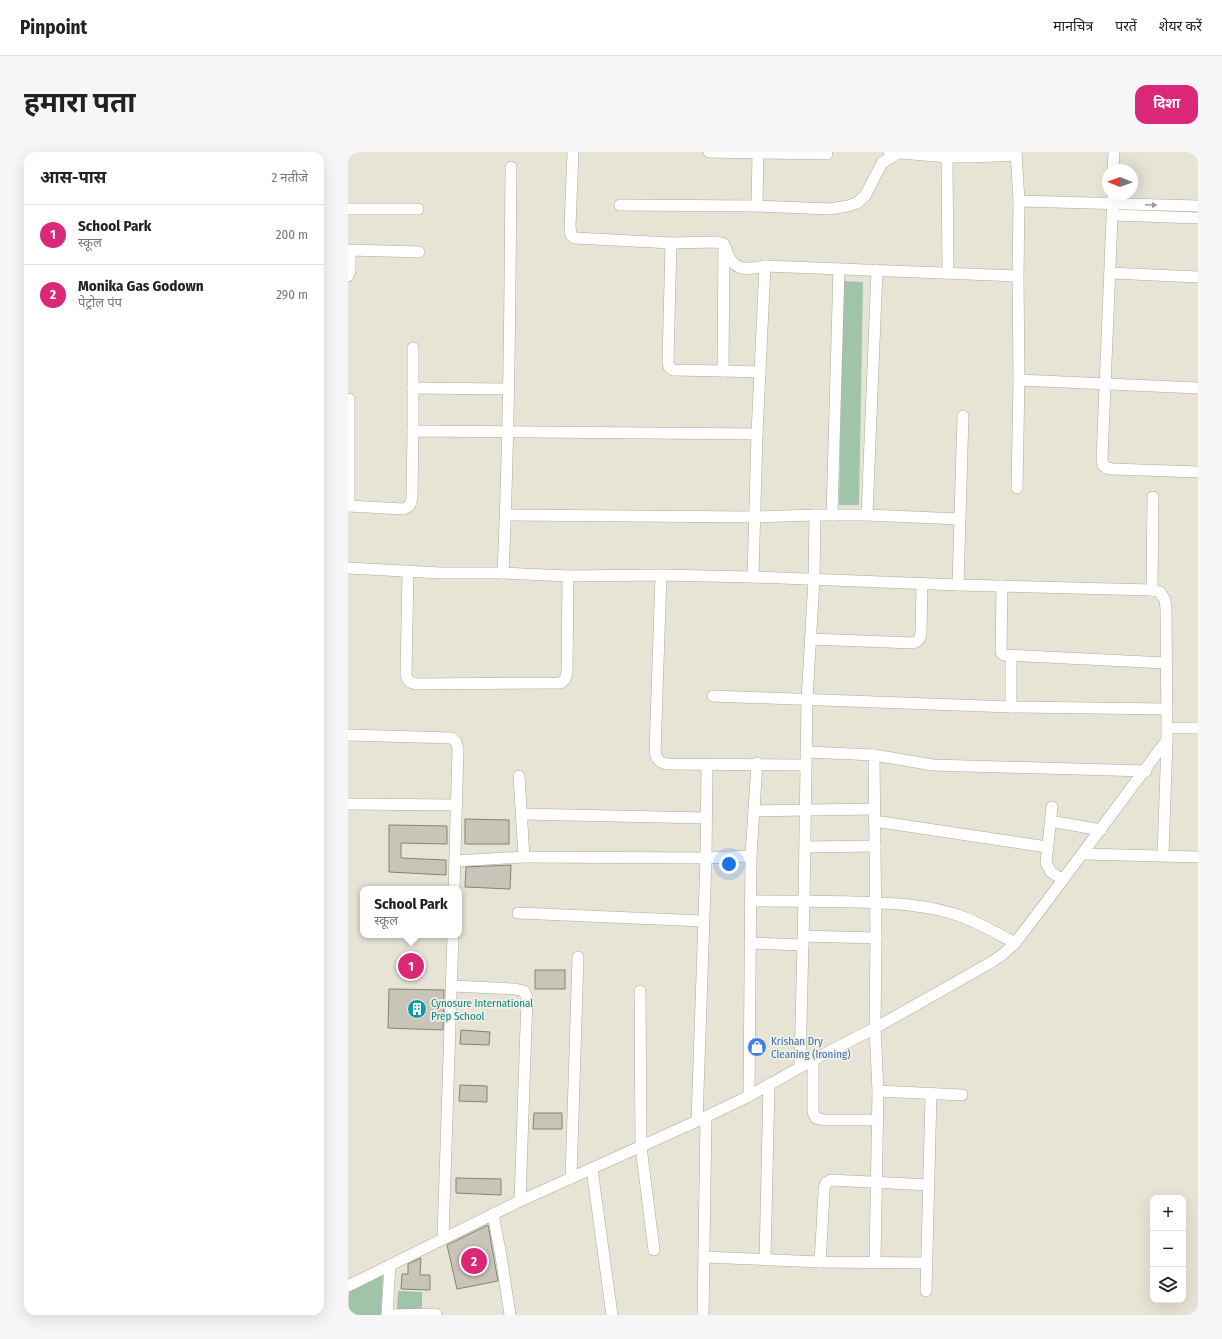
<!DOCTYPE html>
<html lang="hi">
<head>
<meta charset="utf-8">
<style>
	body { margin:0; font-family:"Fira Sans Condensed","Noto Sans Devanagari",sans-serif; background:#f6f6f6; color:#222 }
	.controls { position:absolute; right:12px; bottom:12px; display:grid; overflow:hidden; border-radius:8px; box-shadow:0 4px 16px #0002 }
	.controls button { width:36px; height:36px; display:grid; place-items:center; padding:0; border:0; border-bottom:1px solid #e0e0e0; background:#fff; color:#222; font:20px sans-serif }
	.compass { position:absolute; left:754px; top:12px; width:36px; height:36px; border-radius:50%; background:#fff; box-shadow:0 4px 16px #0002; rotate:271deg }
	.you { position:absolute; left:381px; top:712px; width:14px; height:14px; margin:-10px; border:3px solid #fff; border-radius:50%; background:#1a73e8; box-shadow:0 0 0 6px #1a73e833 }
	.badge { display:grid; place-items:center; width:26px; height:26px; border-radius:50%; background:#db2777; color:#fff; font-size:13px; font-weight:700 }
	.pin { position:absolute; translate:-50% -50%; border:2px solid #fff; box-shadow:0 1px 4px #0006 }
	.popup { position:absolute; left:12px; top:734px; width:102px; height:52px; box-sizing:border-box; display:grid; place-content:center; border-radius:8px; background:#fff; filter:drop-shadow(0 1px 3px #0005); font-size:13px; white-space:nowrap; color:#767676 }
	.popup b { font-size:15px; color:#222 }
	.popup::after { content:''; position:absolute; left:50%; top:100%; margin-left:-8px; border:8px solid transparent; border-top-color:#fff }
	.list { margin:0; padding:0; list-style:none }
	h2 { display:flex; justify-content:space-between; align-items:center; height:52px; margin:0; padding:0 16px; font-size:17px }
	h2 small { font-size:13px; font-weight:400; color:#767676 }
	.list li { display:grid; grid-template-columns:26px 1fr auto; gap:12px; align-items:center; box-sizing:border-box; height:60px; padding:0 16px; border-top:1px solid #e0e0e0 }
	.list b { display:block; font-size:15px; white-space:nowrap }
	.list p { margin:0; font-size:13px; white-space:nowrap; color:#767676 }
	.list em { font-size:13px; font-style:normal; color:#767676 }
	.icon { flex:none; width:22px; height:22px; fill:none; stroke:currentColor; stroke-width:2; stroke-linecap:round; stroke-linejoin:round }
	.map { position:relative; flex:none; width:850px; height:1163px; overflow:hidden; border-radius:12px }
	header { display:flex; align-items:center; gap:24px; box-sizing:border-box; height:56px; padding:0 20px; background:#fff; border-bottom:1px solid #e0e0e0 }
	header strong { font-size:19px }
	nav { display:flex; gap:22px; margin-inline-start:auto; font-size:14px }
	.intro { display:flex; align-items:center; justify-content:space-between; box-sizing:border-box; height:96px; padding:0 24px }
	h1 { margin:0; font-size:28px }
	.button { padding:10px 18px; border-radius:12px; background:#db2777; color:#fff; font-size:14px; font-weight:700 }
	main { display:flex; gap:24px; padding:0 24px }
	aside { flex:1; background:#fff; border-radius:12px; box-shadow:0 4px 16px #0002 }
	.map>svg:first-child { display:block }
	.green { fill:#a0c4aa }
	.building { fill:#c8c5b8; stroke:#858275 }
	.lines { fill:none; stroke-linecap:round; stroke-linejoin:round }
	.minor-casing { stroke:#aca99c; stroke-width:12 }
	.minor { stroke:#fff; stroke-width:11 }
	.oneway { fill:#9b9a98 }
	.labels { text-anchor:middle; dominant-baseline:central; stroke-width:3.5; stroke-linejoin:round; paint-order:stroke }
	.culture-label { font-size:11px; fill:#0d838f; stroke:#f4f1e3; text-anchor:start }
	.shop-label { font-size:11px; fill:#366cbe; stroke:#f4f1e3; text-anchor:start }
</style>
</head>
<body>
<header>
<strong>Pinpoint</strong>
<nav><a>मानचित्र</a><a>परतें</a><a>शेयर करें</a></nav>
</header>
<div class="intro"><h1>हमारा पता</h1><a class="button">दिशा</a></div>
<main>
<aside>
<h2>आस-पास<small>2 नतीजे</small></h2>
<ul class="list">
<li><span class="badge">1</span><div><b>School Park</b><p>स्कूल</p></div><em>200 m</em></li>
<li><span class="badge">2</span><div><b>Monika Gas Godown</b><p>पेट्रोल पंप</p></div><em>290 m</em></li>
</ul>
</aside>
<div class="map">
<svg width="850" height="1163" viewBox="0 0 850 1163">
	<rect width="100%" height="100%" fill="#e7e4d6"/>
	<g class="green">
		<polygon points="495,129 515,130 511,353 491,353"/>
		<polygon points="35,1122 33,1163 0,1163 1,1139"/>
		<polygon points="50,1139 74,1140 74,1159 49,1158"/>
	</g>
	<g class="building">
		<polygon points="117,667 161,668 161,692 117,692"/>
		<polygon points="41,673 99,674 99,692 53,691 53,706 98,708 98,723 41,720"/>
		<polygon points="163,713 162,737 117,735 118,715"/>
		<rect x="187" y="818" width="30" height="19"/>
		<polygon points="41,837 96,838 95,878 40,876"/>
		<polygon points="113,878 142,880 141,893 112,892"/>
		<polygon points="112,933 139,934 139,950 111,949"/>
		<polygon points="186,961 214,961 214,977 185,977"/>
		<polygon points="108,1026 153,1027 153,1043 108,1041"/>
		<polygon points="140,1073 150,1129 109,1137 99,1093"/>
		<polygon points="73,1106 72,1123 82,1123 82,1138 53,1137 54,1122 60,1122 60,1112"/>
	</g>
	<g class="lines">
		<defs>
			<g id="minor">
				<polyline points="225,0 222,75 223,83 227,86 323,91 369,90 376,92 375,219 412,220"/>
				<polyline points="361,0 479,2"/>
				<polyline points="541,0 599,5 625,5 668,3"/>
				<polyline points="668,0 671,49"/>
				<polyline points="599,5 600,121"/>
				<polyline points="765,18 766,0"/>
				<polyline points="765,42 754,307 755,313 759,316 765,317 850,320"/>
				<polyline points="272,53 409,54 481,57 500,54 509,51 517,44 534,11 548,2"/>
				<polyline points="409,54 410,0"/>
				<polyline points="0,57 70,57"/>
				<polyline points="765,63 850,66"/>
				<polyline points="323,91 320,210 321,215 325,218 375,219"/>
				<path d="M378,97C385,120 397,118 417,114"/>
				<polyline points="762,121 850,125"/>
				<polyline points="0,124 2,119 2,98 71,100"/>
				<polyline points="670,124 671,49 850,54"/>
				<polyline points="65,196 65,279"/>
				<polyline points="65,236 160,237"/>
				<polyline points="669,336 671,228"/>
				<path d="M0,354L55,357C62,355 63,352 64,345L65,279L409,282"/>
				<polyline points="1,354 1,247"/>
				<polyline points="158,363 406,365 467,363 519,363 612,367"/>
				<polyline points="484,363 491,117"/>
				<polyline points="519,363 529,118"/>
				<polyline points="0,416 93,421 155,421 220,424 313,423 405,425 409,282 417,114 670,124 671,228 850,236"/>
				<path d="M60,419L58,522C59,529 61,530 68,532L213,531L217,527L219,521L220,424"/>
				<path d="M155,421C161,286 162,151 163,15"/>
				<path d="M313,423L307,601C309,608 312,611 319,612L458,613"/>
				<polyline points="610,433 615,264"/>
				<polyline points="654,434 653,500 656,503 818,511"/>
				<polyline points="804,438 805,345"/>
				<path d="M462,487L565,491C571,489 572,487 573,481L574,431"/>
				<polyline points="663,504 663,555"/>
				<polyline points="365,544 663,555 819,557"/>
				<polyline points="819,576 850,576"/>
				<polyline points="0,583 104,586 108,590 110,597 106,737"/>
				<polyline points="458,600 526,603 528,786 527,876 530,939 527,1110"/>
				<polyline points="526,603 585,613 798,619"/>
				<polyline points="171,624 176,705 358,706 403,704"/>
				<polyline points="0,652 108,653"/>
				<polyline points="704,655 698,711 703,720 715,728"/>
				<polyline points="406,659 526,657"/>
				<polyline points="174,662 358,666"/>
				<polyline points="526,669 699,695"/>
				<polyline points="702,669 753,678"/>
				<polyline points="457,695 527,694"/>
				<polyline points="735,702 850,705"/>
				<polyline points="815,703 819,589"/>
				<polyline points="107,709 176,705"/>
				<path d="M402,749C437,749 472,749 506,750C543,751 580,752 615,765C633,772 650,782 667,791"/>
				<polyline points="170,761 355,769"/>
				<polyline points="455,784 528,786"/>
				<polyline points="402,791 455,793"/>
				<polyline points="105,834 167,837 176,839 179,846 172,1049"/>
				<polyline points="292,839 293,995 306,1098"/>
				<polyline points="465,908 465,960 468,966 476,968 529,968"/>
				<polyline points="452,915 456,748 459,548 466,427 467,363"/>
				<polyline points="530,939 614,943"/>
				<polyline points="401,944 403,704 409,611"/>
				<polyline points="349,969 358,706 359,613"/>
				<polyline points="244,1017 264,1163"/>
				<polyline points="223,1026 230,805"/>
				<polyline points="145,1062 153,1104 162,1163"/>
				<polyline points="95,1086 105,783"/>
				<polyline points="357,1105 472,1110"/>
				<polyline points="417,1108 421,932"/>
				<path d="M579,1111L472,1110L476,1042C476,1035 476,1031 483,1028L581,1033"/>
				<polyline points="0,1134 172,1049 349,969 401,944 465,908 527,876 642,811 654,803 667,791 690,761 819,588 818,457 817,448 812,440 804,438 610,433 405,425"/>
				<polyline points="578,1139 583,942"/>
				<polyline points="39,1163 42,1113"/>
				<polyline points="39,1163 88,1162"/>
				<polyline points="355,1163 358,965"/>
			</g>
		</defs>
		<use href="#minor" class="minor-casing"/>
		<use href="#minor" class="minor"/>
	</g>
	<defs><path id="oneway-solid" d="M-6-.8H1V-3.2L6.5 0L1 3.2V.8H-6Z"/></defs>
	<use class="oneway" href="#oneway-solid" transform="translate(803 53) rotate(2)"/>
	<defs>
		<symbol id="building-disc" viewBox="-11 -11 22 22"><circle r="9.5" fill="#0f9aa8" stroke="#f4f1e3"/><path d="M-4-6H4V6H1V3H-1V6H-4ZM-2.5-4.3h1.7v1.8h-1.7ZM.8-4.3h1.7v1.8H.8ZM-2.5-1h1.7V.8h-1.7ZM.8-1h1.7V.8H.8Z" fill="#fff"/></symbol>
		<symbol id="shop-disc" viewBox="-11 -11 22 22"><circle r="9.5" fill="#3f7fe0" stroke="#f4f1e3"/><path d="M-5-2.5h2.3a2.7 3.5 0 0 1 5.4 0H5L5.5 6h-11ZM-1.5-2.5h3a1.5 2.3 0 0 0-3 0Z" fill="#fff"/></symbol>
	</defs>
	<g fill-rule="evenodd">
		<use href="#building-disc" x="58" y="846" width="22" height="22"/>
		<use href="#shop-disc" x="398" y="884" width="22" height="22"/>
	</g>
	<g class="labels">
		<g class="culture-label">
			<text x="83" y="851">Cynosure International<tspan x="83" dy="13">Prep School</tspan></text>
		</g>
		<g class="shop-label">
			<text x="423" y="889">Krishan Dry<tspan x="423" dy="13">Cleaning (Ironing)</tspan></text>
		</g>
	</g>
</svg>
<div class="controls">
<button>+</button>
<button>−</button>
<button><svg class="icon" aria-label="layers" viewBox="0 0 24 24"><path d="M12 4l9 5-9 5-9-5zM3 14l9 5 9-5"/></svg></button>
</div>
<svg class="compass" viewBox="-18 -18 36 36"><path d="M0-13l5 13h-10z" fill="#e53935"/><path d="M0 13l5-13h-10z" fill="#767676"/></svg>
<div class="you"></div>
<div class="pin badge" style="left:63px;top:814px">1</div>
<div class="popup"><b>School Park</b>स्कूल</div>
<div class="pin badge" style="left:126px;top:1109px">2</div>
</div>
</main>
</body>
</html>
